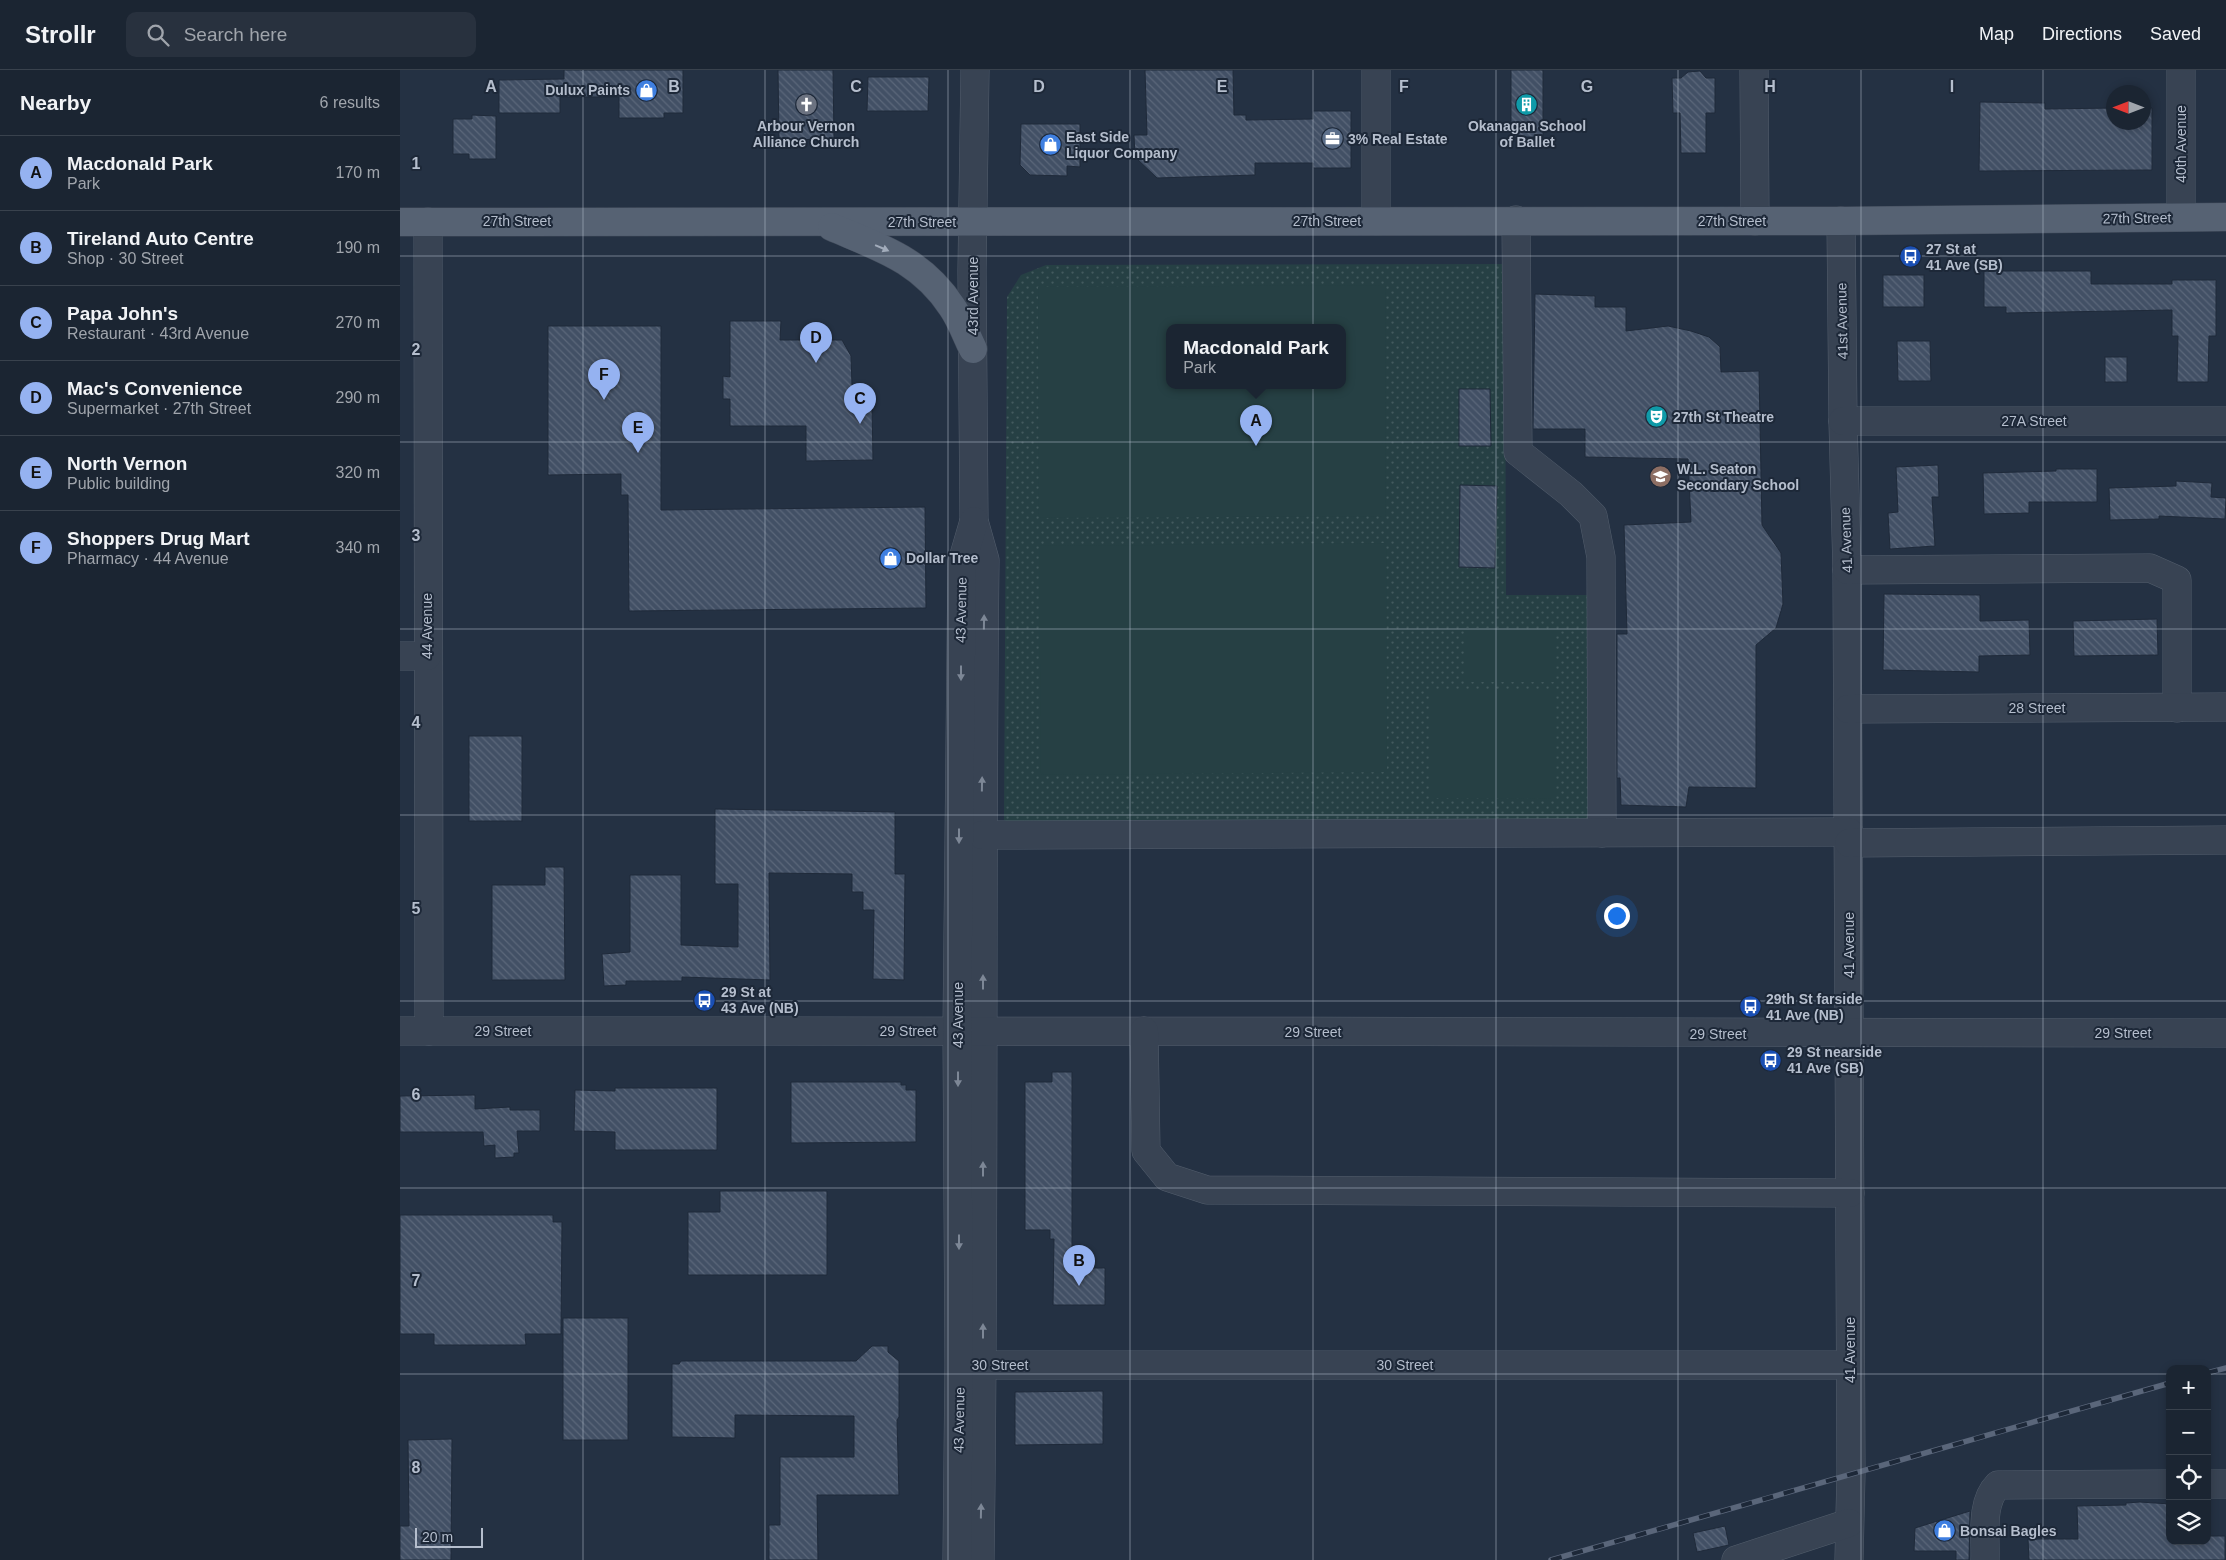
<!DOCTYPE html>
<html lang="en">
<head>
<meta charset="utf-8">
<style>
	body { margin:0; font-family:Helvetica,sans-serif; background:#28313e; color:#f1f3f6 }
	.controls { position:absolute; right:15px; bottom:15px; display:grid; overflow:hidden; border-radius:10px; box-shadow:0 2px 8px #0003 }
	.controls button { width:45px; height:45px; display:grid; place-items:center; padding:0; border:0; border-bottom:1px solid #39424d; background:#1b2532; color:#f1f3f6; font:25px sans-serif }
	.compass { position:absolute; left:1706px; top:15px; width:45px; height:45px; border-radius:50%; background:#1b2532; box-shadow:0 2px 8px #0003; rotate:270deg }
	.scale { position:absolute; left:15px; bottom:12px; width:68px; box-sizing:border-box; padding-left:5px; border:2px solid #b5becd; border-top:0; font-size:14px; line-height:18px; white-space:nowrap; color:#b5becd; -webkit-text-stroke:4px #1d2838; paint-order:stroke }
	.you { position:absolute; left:1216px; top:845px; width:18px; height:18px; margin:-12px; border:4px solid #fff; border-radius:50%; background:#1a73e8; box-shadow:0 0 0 8px #1a73e833 }
	.badge { display:grid; place-items:center; width:32px; height:32px; border-radius:50%; background:#95b2f1; color:#111; font-size:16px; font-weight:700 }
	.pin { position:absolute; translate:-50% -41px; filter:drop-shadow(0 1px 2px #0008) }
	.pin::after { content:''; position:absolute; top:26px; width:18px; height:15px; background:inherit; clip-path:polygon(0 0,100% 0,50% 100%) }
	.popup { position:absolute; left:766px; top:254px; width:180px; height:65px; box-sizing:border-box; display:grid; place-content:center; border-radius:10px; background:#1b2532; filter:drop-shadow(0 1px 4px #0005); font-size:16px; white-space:nowrap; color:#a0a5ac }
	.popup b { font-size:19px; color:#f1f3f6 }
	.popup::after { content:''; position:absolute; left:50%; top:100%; margin-left:-10px; border:10px solid transparent; border-top-color:#1b2532 }
	.list { margin:0; padding:0; list-style:none }
	h2 { display:flex; justify-content:space-between; align-items:center; height:65px; margin:0; padding:0 20px; font-size:21px }
	h2 small { font-size:16px; font-weight:400; color:#a0a5ac }
	.list li { display:grid; grid-template-columns:32px 1fr auto; gap:15px; align-items:center; box-sizing:border-box; height:75px; padding:0 20px; border-top:1px solid #39424d }
	.list b { display:block; font-size:19px; white-space:nowrap }
	.list p { margin:0; font-size:16px; white-space:nowrap; color:#a0a5ac }
	.list em { font-size:16px; font-style:normal; color:#a0a5ac }
	.icon { flex:none; width:28px; height:28px; fill:none; stroke:currentColor; stroke-width:2; stroke-linecap:round; stroke-linejoin:round }
	.map { position:relative; flex:none; width:1826px; height:1490px; overflow:hidden }
	header { display:flex; align-items:center; gap:30px; box-sizing:border-box; height:70px; padding:0 25px; background:#1b2532; border-bottom:1px solid #39424d }
	header strong { font-size:24px }
	nav { display:flex; gap:28px; margin-inline-start:auto; font-size:18px }
	.search { width:350px; height:45px; background:#28313e; display:flex; align-items:center; gap:12px; box-sizing:border-box; padding:0 18px; border-radius:10px; color:#a0a5ac; font-size:19px }
	main { display:flex }
	aside { flex:1; background:#1b2532 }
	.map>svg:first-child { display:block }
	.park { fill:url(#park-dots); fill-rule:evenodd }
	.pitch { fill:#264044; fill-rule:evenodd }
	.building { fill:url(#building-back-hatch); stroke:#1f2a3a }
	.lines { fill:none; stroke-linecap:round; stroke-linejoin:round }
	.minor-casing { stroke:#535e6d; stroke-width:29 }
	.major-casing { stroke:#424c5c; stroke-width:29 }
	.minor { stroke:#384353; stroke-width:28 }
	.major { stroke:#566273; stroke-width:28 }
	.rail-casing { stroke:#5a667a; stroke-width:5.5 }
	.rail { stroke:#1d2838; stroke-width:4; stroke-dasharray:11; stroke-linecap:butt }
	.oneway { fill:#a2acbb }
	.oneway2 { fill:#7d8796 }
	.grid { fill:none; stroke:#b5becd; stroke-width:1; stroke-opacity:0.55 }
	.labels { text-anchor:middle; dominant-baseline:central; stroke-width:4; stroke-linejoin:round; paint-order:stroke }
	.poi-label { font-size:14px; font-weight:bold; fill:#b5becd; stroke:#1d2838; text-anchor:start }
	.street-label { font-size:14px; fill:#b5becd; stroke:#1d2838 }
	.grid-label { font-size:16px; text-anchor:middle; font-weight:bold; fill:#b5becd; stroke:#1d2838; stroke-width:4; stroke-linejoin:round; paint-order:stroke }
</style>
</head>
<body>
<header>
<strong>Strollr</strong>
<div class="search"><svg class="icon" aria-label="search" viewBox="0 0 24 24"><circle cx="10" cy="10" r="6"/><path d="M15 15l6 6"/></svg>Search here</div>
<nav><a>Map</a><a>Directions</a><a>Saved</a></nav>
</header>
<main>
<aside>
<h2>Nearby<small>6 results</small></h2>
<ul class="list">
<li><span class="badge">A</span><div><b>Macdonald Park</b><p>Park</p></div><em>170 m</em></li>
<li><span class="badge">B</span><div><b>Tireland Auto Centre</b><p>Shop · 30 Street</p></div><em>190 m</em></li>
<li><span class="badge">C</span><div><b>Papa John's</b><p>Restaurant · 43rd Avenue</p></div><em>270 m</em></li>
<li><span class="badge">D</span><div><b>Mac's Convenience</b><p>Supermarket · 27th Street</p></div><em>290 m</em></li>
<li><span class="badge">E</span><div><b>North Vernon</b><p>Public building</p></div><em>320 m</em></li>
<li><span class="badge">F</span><div><b>Shoppers Drug Mart</b><p>Pharmacy · 44 Avenue</p></div><em>340 m</em></li>
</ul>
</aside>
<div class="map">
<svg width="1826" height="1490" viewBox="0 0 1826 1490">
	<defs>
		<pattern id="park-dots" width="8" height="8" patternUnits="userSpaceOnUse" patternTransform="scale(1.25)"><rect width="8" height="8" fill="#264044"/><path d="M2 2h.1M6 6h.1" fill="none" stroke="#435a5e" stroke-width="1.8" stroke-linecap="round"/></pattern>
		<pattern id="building-back-hatch" width="6" height="6" patternUnits="userSpaceOnUse" patternTransform="scale(1.25)"><rect width="6" height="6" fill="#425065"/><path d="M-1 5l2 2M0 0l6 6M5-1l2 2" fill="none" stroke="#5b677a"/></pattern>
	</defs>
	<rect width="100%" height="100%" fill="#243143"/>
	<path class="park" d="M1105,194L1106,525H1190V751L615,755L604,750L607,227L621,205L646,195ZM770,257H942V315H770Z"/>
	<g class="pitch">
		<path d="M985,215L986,446L639,448L638,217ZM770,257H942V315H770Z"/>
		<polygon points="986,473 987,702 641,705 639,476"/>
		<polygon points="1065,558 1154,559 1154,612 1065,612"/>
		<polygon points="1030,621 1155,621 1155,729 1030,728"/>
	</g>
	<g class="building">
		<polygon points="164,0 283,0 283,43 264,43 264,48 219,48 219,27 160,27 160,43 99,43 99,10 164,9"/>
		<polygon points="378,0 433,0 434,69 379,70"/>
		<polygon points="745,0 833,0 834,45 846,45 846,50 913,49 913,41 951,41 951,98 913,98 913,93 855,93 855,105 757,108 735,87 734,65 747,65"/>
		<rect x="1111" y="0" width="32" height="67"/>
		<polygon points="1300,1 1306,8 1315,8 1315,43 1306,43 1306,83 1281,83 1280,43 1273,43 1272,8 1281,8 1288,2"/>
		<polygon points="468,7 529,7 528,41 467,41"/>
		<polygon points="1580,32 1645,33 1645,39 1714,38 1714,52 1744,52 1744,38 1752,38 1752,100 1579,101"/>
		<polygon points="72,45 96,46 96,89 69,89 69,84 53,84 53,49 72,49"/>
		<polygon points="621,54 680,54 680,97 667,96 667,106 630,105 620,95"/>
		<polygon points="1584,201 1691,201 1691,214 1772,214 1772,210 1816,210 1816,266 1809,266 1808,312 1777,312 1778,266 1772,266 1772,240 1606,243 1606,237 1584,237"/>
		<rect x="1483" y="205" width="41" height="32"/>
		<polygon points="1135,224 1195,226 1195,237 1226,237 1226,261 1268,256 1291,261 1309,267 1320,277 1321,302 1359,301 1362,455 1381,483 1383,534 1376,558 1356,575 1356,718 1289,717 1286,737 1221,735 1220,708 1217,708 1217,564 1227,564 1224,455 1291,452 1288,389 1185,387 1185,359 1133,359"/>
		<polygon points="330,251 381,251 380,270 442,270 451,286 452,315 472,334 473,390 406,391 406,356 330,356 330,329 323,329 323,306 330,307"/>
		<polygon points="148,256 261,256 261,440 525,437 526,538 229,541 228,425 221,425 221,404 148,405"/>
		<polygon points="1497,271 1530,271 1531,311 1498,311"/>
		<rect x="1705" y="287" width="22" height="25"/>
		<polygon points="1059,319 1090,319 1091,376 1059,376"/>
		<polygon points="1538,395 1539,427 1532,427 1535,476 1490,479 1488,443 1498,442 1496,397"/>
		<polygon points="1656,399 1697,399 1697,432 1629,432 1629,443 1584,444 1583,403 1656,401"/>
		<polygon points="1776,411 1812,413 1811,427 1826,428 1825,449 1759,446 1759,449 1710,450 1709,418 1776,416"/>
		<polygon points="1060,415 1097,416 1095,498 1059,497"/>
		<polygon points="1484,524 1580,525 1580,551 1629,550 1630,585 1579,586 1579,602 1483,600"/>
		<polygon points="1757,549 1758,585 1674,586 1673,551"/>
		<rect x="69" y="666" width="53" height="85"/>
		<polygon points="315,739 495,742 495,804 505,804 504,910 473,909 474,840 463,840 463,822 452,822 452,804 369,803 370,910 282,907 282,911 226,911 226,915 204,916 202,884 230,882 230,805 281,805 281,875 338,877 338,814 315,814"/>
		<polygon points="145,797 164,797 165,910 92,910 92,815 145,815"/>
		<polygon points="652,1002 672,1002 672,1198 705,1198 705,1235 653,1235 654,1169 650,1169 650,1160 625,1160 625,1012 652,1012"/>
		<polygon points="391,1012 501,1012 501,1015 506,1015 506,1020 516,1020 516,1072 391,1073"/>
		<polygon points="215,1018 317,1018 317,1080 215,1080 215,1062 174,1061 175,1020 215,1021"/>
		<polygon points="75,1025 75,1039 110,1037 110,1040 140,1040 140,1061 117,1061 119,1083 114,1083 114,1087 95,1088 95,1075 84,1076 83,1062 0,1062 0,1026"/>
		<polygon points="320,1121 427,1121 427,1205 288,1205 288,1142 320,1142"/>
		<polygon points="0,1145 153,1145 153,1152 162,1152 161,1264 125,1264 126,1275 34,1275 34,1264 0,1264"/>
		<rect x="163" y="1248" width="65" height="122"/>
		<polygon points="472,1276 488,1276 488,1282 499,1291 499,1347 497,1350 499,1425 417,1425 418,1490 369,1490 369,1455 380,1455 380,1387 454,1387 454,1346 335,1345 335,1368 272,1367 272,1294 279,1294 281,1291 456,1291"/>
		<polygon points="703,1321 703,1374 615,1375 615,1322"/>
		<polygon points="52,1369 51,1490 0,1490 0,1456 9,1456 8,1370"/>
		<polygon points="1740,1432 1770,1434 1770,1471 1807,1471 1807,1466 1825,1466 1825,1490 1629,1490 1628,1469 1678,1469 1677,1436 1726,1435 1726,1433"/>
		<polygon points="1570,1441 1569,1490 1556,1490 1556,1481 1514,1481 1515,1458"/>
		<polygon points="1325,1456 1329,1475 1297,1482 1293,1463"/>
	</g>
	<g class="lines">
		<defs>
			<g id="minor">
				<path d="M575,0L572,201L574,451L585,490C581,823 585,1157 580,1490"/>
				<polyline points="976,0 976,151"/>
				<polyline points="1354,0 1355,151"/>
				<polyline points="1781,0 1781,147"/>
				<polyline points="1116,150 1118,382 1171,424 1193,446 1201,487 1202,763"/>
				<polyline points="1441,151 1443,351 1447,500 1451,1403 1449,1490"/>
				<polyline points="28,152 29,961"/>
				<polyline points="1443,351 1826,351"/>
				<polyline points="1447,500 1750,498 1777,510 1777,638"/>
				<polyline points="0,586 27,586"/>
				<polyline points="1448,639 1826,637"/>
				<polyline points="582,765 1449,762"/>
				<polyline points="1449,773 1826,770"/>
				<path d="M0,961C609,957 1217,965 1826,963"/>
				<polyline points="744,961 746,1081 767,1107 807,1120 1450,1123"/>
				<polyline points="566,1295 1450,1295"/>
				<polyline points="1807,1414 1826,1414"/>
				<polyline points="557,1490 559,1295 557,960 562,492 574,451"/>
				<polyline points="1336,1490 1449,1453"/>
				<path d="M1585,1490C1586,1466 1580,1433 1598,1415L1770,1414"/>
			</g>
			<g id="major">
				<polyline points="0,152 1441,151 1826,147"/>
				<path d="M432,157C481,178 521,190 552,237C561,250 566,265 573,279"/>
			</g>
		</defs>
		<use href="#minor" class="minor-casing"/>
		<use href="#major" class="major-casing"/>
		<use href="#minor" class="minor"/>
		<use href="#major" class="major"/>
		<defs>
			<g id="rail">
				<polyline points="1807,1303 1826,1298"/>
				<polyline points="1151,1490 1770,1313"/>
			</g>
		</defs>
		<use href="#rail" class="rail-casing"/>
		<use href="#rail" class="rail"/>
	</g>
	<defs><path id="oneway-solid" d="M-6-.8H1V-3.2L6.5 0L1 3.2V.8H-6Z" transform="scale(1.25)"/></defs>
	<use class="oneway" href="#oneway-solid" transform="translate(482 178) rotate(23)"/>
	<g class="oneway2">
		<use href="#oneway-solid" transform="translate(584 552) rotate(-89)"/>
		<use href="#oneway-solid" transform="translate(561 603) rotate(90)"/>
		<use href="#oneway-solid" transform="translate(582 714) rotate(-89)"/>
		<use href="#oneway-solid" transform="translate(559 766) rotate(90)"/>
		<use href="#oneway-solid" transform="translate(583 912) rotate(-90)"/>
		<use href="#oneway-solid" transform="translate(558 1009) rotate(90)"/>
		<use href="#oneway-solid" transform="translate(583 1099) rotate(-90)"/>
		<use href="#oneway-solid" transform="translate(559 1172) rotate(90)"/>
		<use href="#oneway-solid" transform="translate(583 1261) rotate(-90)"/>
		<use href="#oneway-solid" transform="translate(581 1441) rotate(-89)"/>
	</g>
	<path class="grid" d="M183,0V1490M365,0V1490M548,0V1490M730,0V1490M913,0V1490M1096,0V1490M1278,0V1490M1461,0V1490M1643,0V1490M0,186H1826M0,372H1826M0,559H1826M0,745H1826M0,931H1826M0,1118H1826M0,1304H1770M1807,1304H1826"/>
	<defs>
		<symbol id="shop-disc" viewBox="-11 -11 22 22"><circle r="9.5" fill="#3f7fe0" stroke="#1d2838"/><path d="M-5-2.5h2.3a2.7 3.5 0 0 1 5.4 0H5L5.5 6h-11ZM-1.5-2.5h3a1.5 2.3 0 0 0-3 0Z" fill="#fff"/></symbol>
		<symbol id="church-disc" viewBox="-11 -11 22 22"><circle r="9.5" fill="#6b7280" stroke="#1d2838"/><path d="M-1.2-6h2.4v3.5h3.3v2.4h-3.3V6h-2.4V-.1h-3.3v-2.4h3.3Z" fill="#fff"/></symbol>
		<symbol id="building-disc" viewBox="-11 -11 22 22"><circle r="9.5" fill="#0f9aa8" stroke="#1d2838"/><path d="M-4-6H4V6H1V3H-1V6H-4ZM-2.5-4.3h1.7v1.8h-1.7ZM.8-4.3h1.7v1.8H.8ZM-2.5-1h1.7V.8h-1.7ZM.8-1h1.7V.8H.8Z" fill="#fff"/></symbol>
		<symbol id="office-disc" viewBox="-11 -11 22 22"><circle r="9.5" fill="#5c6f8a" stroke="#1d2838"/><path d="M-6-3h4V-5.5h4V-3h4V5H-6ZM-1-4.5V-3h2v-1.5ZM-6 0V1H6V0Z" fill="#fff"/></symbol>
		<symbol id="bus-disc" viewBox="-11 -11 22 22"><circle r="9.5" fill="#1a4fb4" stroke="#1d2838"/><path d="M-5-6H5V4H4V6H2V4H-2V6H-4V4H-5ZM-3.5-4V0h7V-4ZM-3.5 1.2v1.5H-2V1.2ZM2 1.2v1.5H3.5V1.2Z" fill="#fff"/></symbol>
		<symbol id="theatre-disc" viewBox="-11 -11 22 22"><circle r="9.5" fill="#0f9aa8" stroke="#1d2838"/><path d="M-5-5.5Q0-4 5-5.5V0Q5 5 0 6Q-5 5-5 0ZM-3.3-2.5H-1v1.5H-3.3ZM1-2.5H3.3v1.5H1ZM-2.8 1Q0 5.5 2.8 1Z" fill="#fff"/></symbol>
		<symbol id="school-disc" viewBox="-11 -11 22 22"><circle r="9.5" fill="#8d6e63" stroke="#1d2838"/><path d="M0-5L7-2L0 1L-7-2ZM-4 1L0 2.5L4 1V4Q0 6-4 4Z" fill="#fff"/></symbol>
	</defs>
	<g fill-rule="evenodd">
		<use href="#shop-disc" x="234" y="8" width="25" height="25"/>
		<use href="#church-disc" x="394" y="22" width="25" height="25"/>
		<use href="#building-disc" x="1114" y="22" width="25" height="25"/>
		<use href="#office-disc" x="920" y="56" width="25" height="25"/>
		<use href="#shop-disc" x="638" y="62" width="25" height="25"/>
		<use href="#bus-disc" x="1498" y="174" width="25" height="25"/>
		<use href="#theatre-disc" x="1244" y="334" width="25" height="25"/>
		<use href="#school-disc" x="1248" y="394" width="25" height="25"/>
		<use href="#shop-disc" x="478" y="476" width="25" height="25"/>
		<use href="#bus-disc" x="292" y="918" width="25" height="25"/>
		<use href="#bus-disc" x="1338" y="924" width="25" height="25"/>
		<use href="#bus-disc" x="1358" y="978" width="25" height="25"/>
		<use href="#shop-disc" x="1532" y="1448" width="25" height="25"/>
	</g>
	<g class="labels">
		<g class="poi-label">
			<text x="230" y="20" text-anchor="end">Dulux Paints</text>
			<text x="406" y="56" text-anchor="middle">Arbour Vernon<tspan x="406" dy="16">Alliance Church</tspan></text>
			<text x="1127" y="56" text-anchor="middle">Okanagan School<tspan x="1127" dy="16">of Ballet</tspan></text>
			<text x="666" y="67">East Side<tspan x="666" dy="16">Liquor Company</tspan></text>
			<text x="948" y="69">3% Real Estate</text>
			<text x="1526" y="179">27 St at<tspan x="1526" dy="16">41 Ave (SB)</tspan></text>
			<text x="1273" y="347">27th St Theatre</text>
			<text x="1277" y="399">W.L. Seaton<tspan x="1277" dy="16">Secondary School</tspan></text>
			<text x="506" y="488">Dollar Tree</text>
			<text x="321" y="922">29 St at<tspan x="321" dy="16">43 Ave (NB)</tspan></text>
			<text x="1366" y="929">29th St farside<tspan x="1366" dy="16">41 Ave (NB)</tspan></text>
			<text x="1387" y="982">29 St nearside<tspan x="1387" dy="16">41 Ave (SB)</tspan></text>
			<text x="1560" y="1461">Bonsai Bagles</text>
		</g>
		<g class="street-label">
			<text transform="translate(1781 74) rotate(-90)">40th Avenue</text>
			<text transform="translate(1737 148) rotate(-1)">27th Street</text>
			<text x="117" y="151">27th Street</text>
			<text x="927" y="151">27th Street</text>
			<text x="1332" y="151">27th Street</text>
			<text x="522" y="152">27th Street</text>
			<text transform="translate(573 226) rotate(-90)">43rd Avenue</text>
			<text transform="translate(1442 251) rotate(-91)">41st Avenue</text>
			<text x="1634" y="351">27A Street</text>
			<text transform="translate(1446 470) rotate(-92)">41 Avenue</text>
			<text transform="translate(561 540) rotate(-89)">43 Avenue</text>
			<text transform="translate(27 556) rotate(-90)">44 Avenue</text>
			<text x="1637" y="638">28 Street</text>
			<text transform="translate(1449 875) rotate(-90)">41 Avenue</text>
			<text transform="translate(558 945) rotate(-90)">43 Avenue</text>
			<text x="103" y="961">29 Street</text>
			<text x="508" y="961">29 Street</text>
			<text x="913" y="962">29 Street</text>
			<text x="1723" y="963">29 Street</text>
			<text x="1318" y="964">29 Street</text>
			<text transform="translate(1450 1280) rotate(-90)">41 Avenue</text>
			<text x="600" y="1295">30 Street</text>
			<text x="1005" y="1295">30 Street</text>
			<text transform="translate(559 1350) rotate(-89)">43 Avenue</text>
		</g>
	</g>
	<g class="grid-label">
		<text x="91" y="22">A</text>
		<text x="274" y="22">B</text>
		<text x="456" y="22">C</text>
		<text x="639" y="22">D</text>
		<text x="822" y="22">E</text>
		<text x="1004" y="22">F</text>
		<text x="1187" y="22">G</text>
		<text x="1370" y="22">H</text>
		<text x="1552" y="22">I</text>
		<text x="16" y="99">1</text>
		<text x="16" y="285">2</text>
		<text x="16" y="471">3</text>
		<text x="16" y="658">4</text>
		<text x="16" y="844">5</text>
		<text x="16" y="1030">6</text>
		<text x="16" y="1216">7</text>
		<text x="16" y="1403">8</text>
	</g>
</svg>
<div class="controls">
<button>+</button>
<button>−</button>
<button><svg class="icon" aria-label="locate" viewBox="0 0 24 24"><circle cx="12" cy="12" r="6"/><path d="M12 2v4M12 18v4M2 12h4M18 12h4"/></svg></button>
<button><svg class="icon" aria-label="layers" viewBox="0 0 24 24"><path d="M12 4l9 5-9 5-9-5zM3 14l9 5 9-5"/></svg></button>
</div>
<svg class="compass" viewBox="-18 -18 36 36"><path d="M0-13l5 13h-10z" fill="#e53935"/><path d="M0 13l5-13h-10z" fill="#a0a5ac"/></svg>
<div class="scale">20 m</div>
<div class="you"></div>
<div class="pin badge" style="left:856px;top:376px">A</div>
<div class="popup"><b>Macdonald Park</b>Park</div>
<div class="pin badge" style="left:679px;top:1216px">B</div>
<div class="pin badge" style="left:460px;top:354px">C</div>
<div class="pin badge" style="left:416px;top:293px">D</div>
<div class="pin badge" style="left:238px;top:383px">E</div>
<div class="pin badge" style="left:204px;top:330px">F</div>
</div>
</main>
</body>
</html>
